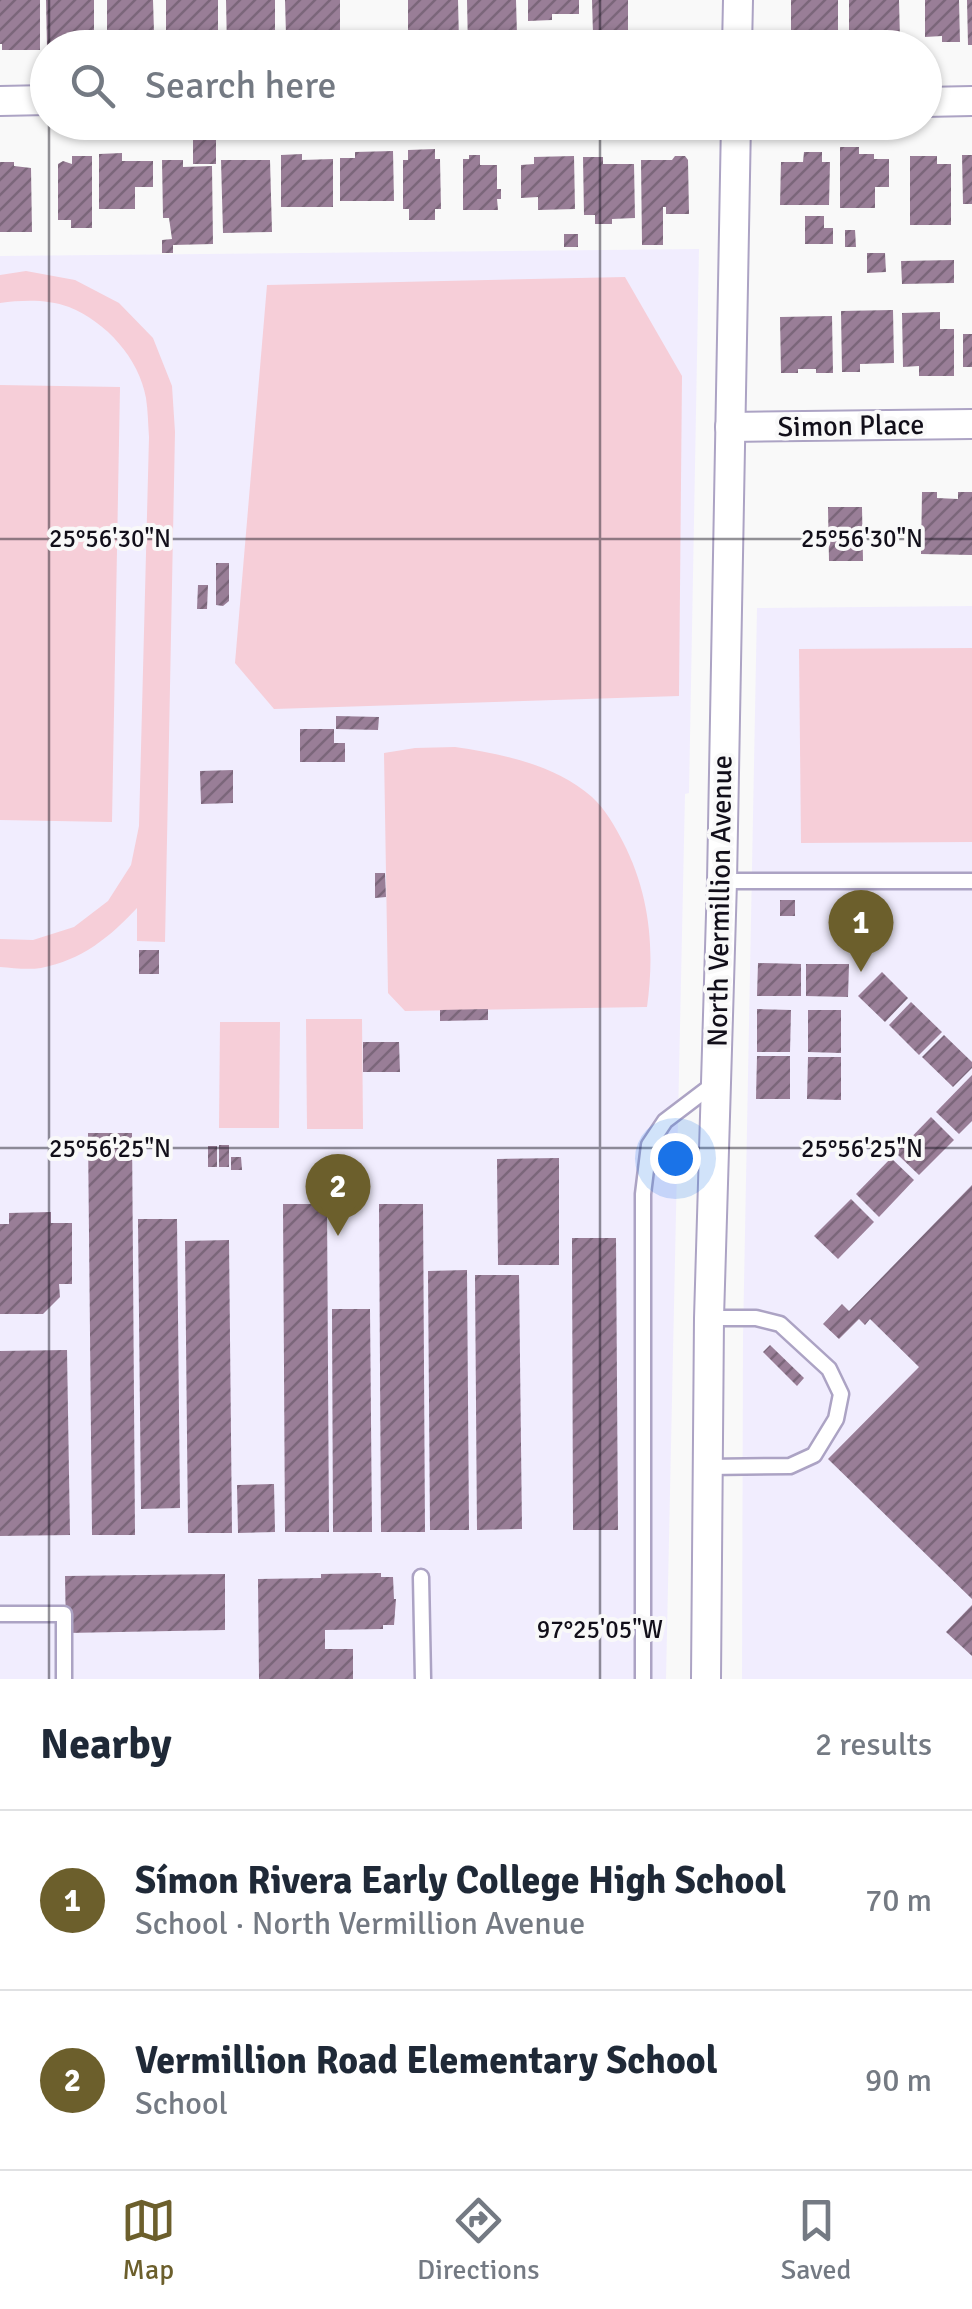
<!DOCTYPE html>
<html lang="en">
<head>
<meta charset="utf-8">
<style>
	body { margin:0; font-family:Signika,sans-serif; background:#f6f6f7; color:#1f2937 }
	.you { position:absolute; left:675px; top:1158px; width:35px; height:35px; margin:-25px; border:8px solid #fff; border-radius:50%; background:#1a73e8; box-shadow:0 0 0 15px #1a73e833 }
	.badge { display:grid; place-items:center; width:65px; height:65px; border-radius:50%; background:#6c5f2c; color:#fff; font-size:32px; font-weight:700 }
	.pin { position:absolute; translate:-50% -82px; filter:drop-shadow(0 2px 5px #0008) }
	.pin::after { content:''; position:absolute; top:52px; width:35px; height:30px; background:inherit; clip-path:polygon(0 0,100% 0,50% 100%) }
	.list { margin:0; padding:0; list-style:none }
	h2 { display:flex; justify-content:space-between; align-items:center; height:130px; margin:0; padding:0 40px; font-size:42px }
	h2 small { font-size:32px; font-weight:400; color:#747a83 }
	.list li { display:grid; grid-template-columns:65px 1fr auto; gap:30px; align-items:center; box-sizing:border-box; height:180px; padding:0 40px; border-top:2px solid #e0e1e3 }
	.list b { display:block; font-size:38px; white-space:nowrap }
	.list p { margin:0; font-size:32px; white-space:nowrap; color:#747a83 }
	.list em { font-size:32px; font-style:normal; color:#747a83 }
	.icon { flex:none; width:55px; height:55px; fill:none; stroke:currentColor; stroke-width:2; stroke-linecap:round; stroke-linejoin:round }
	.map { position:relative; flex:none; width:972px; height:1679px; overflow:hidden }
	.search { position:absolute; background:#fff; box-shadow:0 2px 8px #0004; left:30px; right:30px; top:30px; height:110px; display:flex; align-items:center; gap:25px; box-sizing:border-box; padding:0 35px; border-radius:55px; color:#747a83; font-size:38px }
	.sheet { height:490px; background:#fff }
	nav { display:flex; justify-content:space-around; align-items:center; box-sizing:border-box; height:140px; border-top:2px solid #e0e1e3; background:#fff; font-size:28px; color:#747a83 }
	nav a { display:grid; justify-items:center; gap:5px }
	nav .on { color:#6c5f2c }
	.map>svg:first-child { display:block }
	.built { fill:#f1edfe }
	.pitch { fill:#f6ced8 }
	.building { fill:url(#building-hatch) }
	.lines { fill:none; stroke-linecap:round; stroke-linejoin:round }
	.service-casing { stroke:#aca3c4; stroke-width:19 }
	.minor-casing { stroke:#aca3c4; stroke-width:32 }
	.service { stroke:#fff; stroke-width:14 }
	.minor { stroke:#fff; stroke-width:28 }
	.ticks { fill:none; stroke:#120f1a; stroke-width:2.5; stroke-opacity:0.45 }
	.labels { text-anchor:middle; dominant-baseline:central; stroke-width:8; stroke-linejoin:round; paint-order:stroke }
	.street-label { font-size:28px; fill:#120f1a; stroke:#f9f9f9 }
	.ticks-label { font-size:25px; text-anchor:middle; fill:#120f1a; stroke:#f9f9f9; stroke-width:8; stroke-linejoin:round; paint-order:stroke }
</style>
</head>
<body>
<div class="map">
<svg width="972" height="1679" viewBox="0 0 972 1679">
	<defs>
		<pattern id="building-hatch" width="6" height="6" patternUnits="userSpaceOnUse" patternTransform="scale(2.5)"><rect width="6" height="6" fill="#997e97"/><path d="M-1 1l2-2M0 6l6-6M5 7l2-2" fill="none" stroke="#7b667a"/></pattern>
	</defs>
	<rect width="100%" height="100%" fill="#f9f9f9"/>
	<g class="built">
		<polygon points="699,249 689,793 685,794 666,1679 0,1679 0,256"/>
		<polygon points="972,606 972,1679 742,1679 743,1336 757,608"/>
	</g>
	<g class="pitch">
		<path d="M26,271L75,280L119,303L153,338L172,386L175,432L165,942L137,941V908C110,937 82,960 41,968C28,970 13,968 0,967V939L33,940L74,927L108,901L131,865L139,826L149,437C148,424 148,411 146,398C139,358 106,322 69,307C47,299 23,300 0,303V275Z"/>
		<polygon points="625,277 682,376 679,696 274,709 235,663 267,285"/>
		<polygon points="0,385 120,387 112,822 0,820"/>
		<polygon points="972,648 972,842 801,843 799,649"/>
		<path d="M455,747C502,754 554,764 592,797C605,809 615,826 623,842C650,894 655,950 647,1007L405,1011L388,993L384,753L415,748Z"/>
		<polygon points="306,1019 362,1019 363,1129 307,1129"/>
		<polygon points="220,1022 280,1022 279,1128 219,1128"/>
	</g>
	<g class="building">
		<polygon points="0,0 40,0 40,50 2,50 2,44 0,44"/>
		<polygon points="46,0 94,0 94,48 76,48 76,44 65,44 65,48 47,48"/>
		<polygon points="107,0 153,0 154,32 139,33 139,41 124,41 124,33 107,33"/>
		<polygon points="166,0 218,0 218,43 181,41 181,37 173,37 173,32 166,32"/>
		<polygon points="226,0 275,0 275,41 250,41 250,48 227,48"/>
		<polygon points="285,0 340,0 340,32 325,33 325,42 293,42 293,35 286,35"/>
		<polygon points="408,0 458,0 459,42 430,42 430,48 408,48"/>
		<polygon points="467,0 516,0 517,35 502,35 502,40 488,41 488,48 468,48"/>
		<polygon points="528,0 579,0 579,14 552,14 552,20 528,21"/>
		<polygon points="592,0 628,0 628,33 593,34"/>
		<polygon points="791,0 838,0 838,34 825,34 825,38 791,38"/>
		<polygon points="849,0 899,0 900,40 880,41 880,36 849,37"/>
		<polygon points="925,0 959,0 960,42 942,42 942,36 925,37"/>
		<polygon points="967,0 972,0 972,45 968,45"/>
		<polygon points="216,138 216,164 193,164 193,139"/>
		<polygon points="840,147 859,147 859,154 874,154 874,159 889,159 889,187 875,187 875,208 840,208"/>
		<polygon points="435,149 435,159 440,159 441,209 435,209 435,220 409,220 409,209 403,209 403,160 408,160 408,150"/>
		<polygon points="393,151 394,201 340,201 340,158 355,158 355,152"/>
		<polygon points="804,152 822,152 822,162 830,162 829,205 780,205 781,162 803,162"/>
		<polygon points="122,153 122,161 153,161 153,187 135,187 135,209 99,209 99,154"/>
		<polygon points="302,154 302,160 333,159 333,207 281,207 281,155"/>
		<polygon points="469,155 480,155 480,165 497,165 497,189 501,189 501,199 497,199 498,210 463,210 463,159 469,159"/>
		<polygon points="962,155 972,155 972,204 963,204"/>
		<polygon points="72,156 92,156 92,228 71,228 71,220 58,220 58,164 63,161 72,164"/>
		<polygon points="574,156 575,209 538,210 538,197 521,198 521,165 534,164 534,157"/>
		<polygon points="675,156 685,156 688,160 689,214 666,214 666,207 663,207 663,245 642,245 641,160 672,160"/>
		<polygon points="910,156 937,156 937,164 951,164 951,225 910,225"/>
		<polygon points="583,157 603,157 603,164 634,164 635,218 612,219 612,224 595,224 595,215 584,215"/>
		<polygon points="162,160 183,160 183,167 212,166 213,244 173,245 173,253 162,253 162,240 172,239 169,218 163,218"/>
		<polygon points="221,160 270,160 272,232 223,233"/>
		<polygon points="0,162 14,162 14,166 31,168 32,232 0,232"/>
		<polygon points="805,216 824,216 824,228 833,228 833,244 805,244"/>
		<polygon points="845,230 855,230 856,247 845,247"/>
		<rect x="564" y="234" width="14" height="13"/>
		<polygon points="867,253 885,253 886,272 867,273"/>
		<polygon points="954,260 954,283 902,284 901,261"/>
		<polygon points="893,310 894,363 860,364 860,372 842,372 841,311"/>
		<polygon points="940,312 940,329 954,329 954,376 919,376 919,366 903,367 902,313"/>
		<polygon points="832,316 833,373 816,373 816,369 798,369 798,373 781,373 780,317"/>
		<rect x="963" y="334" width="9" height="33"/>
		<polygon points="922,492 937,492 937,498 958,499 958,492 972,492 972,555 921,554"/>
		<polygon points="828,507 862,507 863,561 829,561"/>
		<polygon points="216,563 229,563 229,601 223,606 216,605"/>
		<polygon points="198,585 208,585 207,609 197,609"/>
		<polygon points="336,716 379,717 378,730 336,729"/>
		<polygon points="300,729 334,729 334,743 345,743 345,762 300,762"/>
		<polygon points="233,770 233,803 201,804 200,771"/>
		<polygon points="375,873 385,873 386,897 375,898"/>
		<rect x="780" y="900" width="15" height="16"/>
		<rect x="139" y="950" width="20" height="24"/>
		<polygon points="758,963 801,964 801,996 757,996"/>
		<polygon points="806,964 849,964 848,997 806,996"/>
		<polygon points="882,972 908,998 885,1022 858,996"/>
		<polygon points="911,1002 942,1032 919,1055 889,1025"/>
		<polygon points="488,1009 488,1020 440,1021 440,1010"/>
		<polygon points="757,1009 791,1010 790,1052 757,1052"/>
		<polygon points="808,1010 841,1010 841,1053 808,1052"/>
		<polygon points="944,1035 972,1062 972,1068 953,1087 922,1057"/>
		<polygon points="363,1042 399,1042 400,1072 363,1072"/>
		<polygon points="757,1056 790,1056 790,1099 756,1099"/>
		<polygon points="808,1057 841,1057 841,1100 807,1099"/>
		<polygon points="972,1075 972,1121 959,1134 936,1112"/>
		<polygon points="931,1117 954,1140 919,1175 896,1153"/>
		<polygon points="88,1133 132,1133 135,1535 92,1535"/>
		<rect x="219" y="1145" width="10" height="22"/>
		<rect x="208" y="1146" width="9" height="21"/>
		<polygon points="231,1157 241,1157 242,1170 231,1170"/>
		<polygon points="559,1158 559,1265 498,1265 497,1159"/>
		<polygon points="891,1158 914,1180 879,1217 856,1194"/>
		<polygon points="972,1185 972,1599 828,1459 919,1367 870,1319 865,1325 859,1319 839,1339 823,1324 842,1304 849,1311"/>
		<polygon points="851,1199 874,1222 838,1259 814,1236"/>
		<polygon points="283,1204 327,1204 329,1532 285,1532"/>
		<polygon points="379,1204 423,1204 425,1532 381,1532"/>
		<polygon points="51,1212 51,1223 72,1223 72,1284 59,1284 60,1297 43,1314 0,1314 0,1224 9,1224 9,1213"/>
		<polygon points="138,1219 177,1219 180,1508 141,1509"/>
		<polygon points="572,1238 616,1238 618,1530 573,1530"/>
		<polygon points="229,1240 232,1533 188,1533 185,1241"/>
		<polygon points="467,1270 469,1530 430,1530 428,1271"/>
		<polygon points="475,1275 519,1275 522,1529 477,1530"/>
		<polygon points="332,1309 370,1309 372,1532 333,1532"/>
		<polygon points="770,1345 804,1378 797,1386 763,1352"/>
		<polygon points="67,1350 70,1535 0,1536 0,1351"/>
		<polygon points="274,1484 275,1532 238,1533 237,1485"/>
		<polygon points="381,1573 381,1577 393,1577 394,1599 396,1599 394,1625 383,1625 383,1629 325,1630 325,1649 353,1649 353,1679 259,1679 258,1579 321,1578 321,1574"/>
		<polygon points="225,1574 225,1630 66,1633 65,1576"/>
		<polygon points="972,1605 972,1656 946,1632"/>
	</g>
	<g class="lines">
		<defs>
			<g id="service">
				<polyline points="722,881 972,881"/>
				<polyline points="707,1467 790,1466 814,1455 836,1419 841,1394 829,1369 780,1324 756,1318 709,1318"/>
				<polyline points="421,1577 423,1679"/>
				<polyline points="0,1614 64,1614 64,1679"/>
				<polyline points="643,1679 643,1194 649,1145 665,1121 715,1083"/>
			</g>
			<g id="minor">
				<polyline points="737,48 738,0"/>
				<polyline points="0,101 48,100"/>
				<polyline points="924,102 972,101"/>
				<polyline points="730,427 972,424"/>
				<polyline points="706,1679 709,1318 722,881 736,122"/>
			</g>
		</defs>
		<use href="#service" class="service-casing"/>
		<use href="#minor" class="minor-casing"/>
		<use href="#service" class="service"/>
		<use href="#minor" class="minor"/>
	</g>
	<path class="ticks" d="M49,0V48M600,0V48M49,122V1679M600,122V1679M0,539H972M0,1148H972"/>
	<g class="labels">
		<g class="street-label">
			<text transform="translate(851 426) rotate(-1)">Simon Place</text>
			<text transform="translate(720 901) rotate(-89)">North Vermillion Avenue</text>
		</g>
	</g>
	<g class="ticks-label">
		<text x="110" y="547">25°56'30"N</text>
		<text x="862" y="547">25°56'30"N</text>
		<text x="110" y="1157">25°56'25"N</text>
		<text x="862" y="1157">25°56'25"N</text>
		<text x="600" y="1638">97°25'05"W</text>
	</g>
</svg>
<div class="you"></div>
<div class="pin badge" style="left:861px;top:972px">1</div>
<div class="pin badge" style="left:338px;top:1236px">2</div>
<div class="search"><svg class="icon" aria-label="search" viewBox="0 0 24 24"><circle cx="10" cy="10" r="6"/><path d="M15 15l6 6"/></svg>Search here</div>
</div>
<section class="sheet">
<h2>Nearby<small>2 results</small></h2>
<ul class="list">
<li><span class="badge">1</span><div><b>Símon Rivera Early College High School</b><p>School · North Vermillion Avenue</p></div><em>70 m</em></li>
<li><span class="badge">2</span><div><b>Vermillion Road Elementary School</b><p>School</p></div><em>90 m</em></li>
</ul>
</section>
<nav>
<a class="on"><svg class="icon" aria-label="map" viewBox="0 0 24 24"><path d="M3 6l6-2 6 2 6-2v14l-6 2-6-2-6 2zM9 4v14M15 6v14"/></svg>Map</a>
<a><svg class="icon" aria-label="directions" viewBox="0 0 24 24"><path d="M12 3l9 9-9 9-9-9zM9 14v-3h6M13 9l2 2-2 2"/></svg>Directions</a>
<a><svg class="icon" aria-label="saved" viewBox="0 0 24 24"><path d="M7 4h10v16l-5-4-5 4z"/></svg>Saved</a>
</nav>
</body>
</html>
